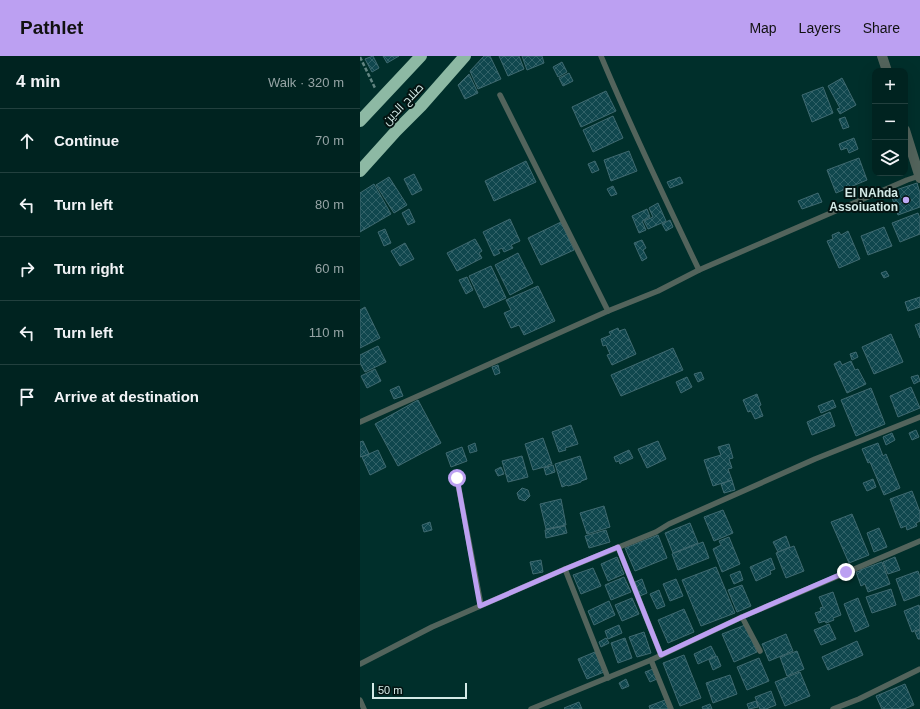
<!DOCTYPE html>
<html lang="en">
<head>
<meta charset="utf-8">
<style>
	body { margin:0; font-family:Arial,Cairo,sans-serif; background:#0e2f2d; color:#f1f3f6 }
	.controls { position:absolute; right:12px; top:12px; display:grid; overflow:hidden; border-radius:8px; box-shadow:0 4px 16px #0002 }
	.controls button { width:36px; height:36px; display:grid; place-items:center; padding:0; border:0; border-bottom:1px solid #22403e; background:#002320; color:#f1f3f6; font:20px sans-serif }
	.scale { position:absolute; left:12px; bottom:10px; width:95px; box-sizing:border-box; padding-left:4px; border:2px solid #d4eae7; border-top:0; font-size:11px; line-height:14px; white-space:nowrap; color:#d4eae7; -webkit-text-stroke:3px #041412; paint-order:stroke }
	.stop { position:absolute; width:12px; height:12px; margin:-9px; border:3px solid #bca0f2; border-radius:50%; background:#fff }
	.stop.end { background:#bca0f2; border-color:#fff; box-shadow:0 1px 4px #0008 }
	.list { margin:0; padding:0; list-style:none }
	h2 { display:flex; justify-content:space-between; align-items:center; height:52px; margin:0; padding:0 16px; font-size:17px }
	h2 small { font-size:13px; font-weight:400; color:#95a4a5 }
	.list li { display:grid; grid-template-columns:26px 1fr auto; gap:12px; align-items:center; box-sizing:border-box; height:64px; padding:0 16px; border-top:1px solid #22403e }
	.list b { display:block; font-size:15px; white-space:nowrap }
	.list em { font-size:13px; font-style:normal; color:#95a4a5 }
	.icon { flex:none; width:22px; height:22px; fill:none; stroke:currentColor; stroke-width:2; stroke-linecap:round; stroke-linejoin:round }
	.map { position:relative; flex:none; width:560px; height:653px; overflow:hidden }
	header { display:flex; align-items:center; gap:24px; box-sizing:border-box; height:56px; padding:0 20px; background:#bca0f2; color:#111 }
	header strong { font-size:19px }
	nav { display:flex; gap:22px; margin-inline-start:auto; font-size:14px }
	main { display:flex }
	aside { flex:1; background:#002320 }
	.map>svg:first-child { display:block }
	.building { fill:url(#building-cross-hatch); stroke:#406a71 }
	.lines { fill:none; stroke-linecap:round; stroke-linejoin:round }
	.path { stroke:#628582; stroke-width:2.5; stroke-dasharray:4 2; stroke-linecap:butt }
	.lane { stroke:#53645c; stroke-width:5.5 }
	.street { stroke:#53645c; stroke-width:10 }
	.highway { stroke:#8db9a4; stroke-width:12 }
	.route { stroke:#bca0f2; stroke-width:5 }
	.poi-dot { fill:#bea9f5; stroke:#041412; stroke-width:1.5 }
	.labels { text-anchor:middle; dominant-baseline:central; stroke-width:4; stroke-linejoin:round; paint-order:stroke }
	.street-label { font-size:12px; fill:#d4eae7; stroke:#041412 }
	.poi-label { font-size:12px; font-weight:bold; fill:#d4eae7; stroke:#041412; text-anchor:end }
</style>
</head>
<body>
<header>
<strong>Pathlet</strong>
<nav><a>Map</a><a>Layers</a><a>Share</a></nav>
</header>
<main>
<aside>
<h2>4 min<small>Walk · 320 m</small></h2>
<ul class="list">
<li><svg class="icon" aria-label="ahead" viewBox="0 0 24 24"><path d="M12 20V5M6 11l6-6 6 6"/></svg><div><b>Continue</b></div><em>70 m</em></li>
<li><svg class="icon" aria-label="left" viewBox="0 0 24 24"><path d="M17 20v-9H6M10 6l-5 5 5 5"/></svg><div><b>Turn left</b></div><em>80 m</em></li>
<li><svg class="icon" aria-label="right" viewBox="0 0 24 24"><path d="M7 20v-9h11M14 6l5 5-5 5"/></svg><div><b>Turn right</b></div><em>60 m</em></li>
<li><svg class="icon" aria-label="left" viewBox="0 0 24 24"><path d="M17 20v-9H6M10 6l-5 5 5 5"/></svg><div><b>Turn left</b></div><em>110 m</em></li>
<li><svg class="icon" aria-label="arrive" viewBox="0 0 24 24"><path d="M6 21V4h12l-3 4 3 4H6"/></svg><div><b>Arrive at destination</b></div></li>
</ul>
</aside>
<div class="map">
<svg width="560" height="653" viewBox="0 0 560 653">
	<defs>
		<pattern id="building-cross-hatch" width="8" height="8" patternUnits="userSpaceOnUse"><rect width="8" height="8" fill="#10474e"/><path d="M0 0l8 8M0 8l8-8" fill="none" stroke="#326268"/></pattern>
	</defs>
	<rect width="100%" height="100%" fill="#002f2b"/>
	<g class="building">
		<polygon points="13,0 19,12 12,16 5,3"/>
		<polygon points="23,0 39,0 27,7"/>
		<polygon points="124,0 130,0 141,23 118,33 110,15"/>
		<polygon points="139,0 159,0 164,13 148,20"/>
		<polygon points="162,0 182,0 184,7 167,14"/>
		<polygon points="202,6 207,16 198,21 193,11"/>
		<polygon points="209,17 213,25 203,30 199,22"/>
		<polygon points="109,18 118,37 105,43 98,29"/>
		<polygon points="482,22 496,49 480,58 477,53 480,52 468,30"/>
		<polygon points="463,31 473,57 452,66 442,39"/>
		<polygon points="246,35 256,55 221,71 212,51"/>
		<polygon points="253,60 263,82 233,96 223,74"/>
		<polygon points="485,61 489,71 483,73 479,63"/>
		<polygon points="494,82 498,93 489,97 487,92 481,94 479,88"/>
		<polygon points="269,95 277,115 251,125 244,104"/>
		<polygon points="499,102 507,124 476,137 467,114"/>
		<polygon points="166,105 176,126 134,145 125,125"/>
		<polygon points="235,105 239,114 232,117 228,108"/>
		<polygon points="54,118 62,134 52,139 44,123"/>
		<polygon points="29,121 47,149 34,157 16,129"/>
		<polygon points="320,121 323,127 310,132 307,126"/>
		<polygon points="557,127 560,137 560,151 538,159 530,136"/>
		<polygon points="14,128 31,158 0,176 0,137"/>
		<polygon points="253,130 257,138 251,140 247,133"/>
		<polygon points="458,137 462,146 442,153 438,145"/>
		<polygon points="298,147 306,165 288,173 284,165 293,161 289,152"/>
		<polygon points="49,153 55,166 48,169 42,157"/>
		<polygon points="287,153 290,161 282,165 286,174 279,177 272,160"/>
		<polygon points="558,157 560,162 560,178 540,186 532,167"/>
		<polygon points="150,163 160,185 151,189 153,192 144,196 142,192 138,194 140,197 134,200 123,176"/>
		<polygon points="310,164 313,171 306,175 302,168"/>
		<polygon points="201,166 214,194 181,209 168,182"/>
		<polygon points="524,171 532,190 508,199 501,180"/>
		<polygon points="25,173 31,187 24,190 18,176"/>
		<polygon points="488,175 500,203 479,212 467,185 473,183 472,179 479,176 481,179"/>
		<polygon points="115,183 122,195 119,197 122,202 97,215 87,197"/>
		<polygon points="282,184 286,192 283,194 287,202 282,205 274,187"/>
		<polygon points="45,187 54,203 40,210 31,195"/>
		<polygon points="158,197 173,227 150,239 135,209"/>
		<polygon points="131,210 146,242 124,252 109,220"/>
		<polygon points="526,215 529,220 524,222 521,217"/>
		<polygon points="107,221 113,234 106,238 99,224"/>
		<polygon points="178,230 195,265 164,279 159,269 151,272 144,257 151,254 146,244"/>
		<polygon points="560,241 560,251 548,255 545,246"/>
		<polygon points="5,251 20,282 0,292 0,254"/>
		<polygon points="560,267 560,282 555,269"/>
		<polygon points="258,272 259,275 265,273 276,298 252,309 247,299 250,298 246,289 243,290 241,283 251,279 249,276"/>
		<polygon points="531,278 543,306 514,318 502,291"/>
		<polygon points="18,290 26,306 5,316 0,307 0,299"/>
		<polygon points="313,292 323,314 261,340 251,319"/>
		<polygon points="496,296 498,301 492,304 490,298"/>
		<polygon points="480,305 482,309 491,305 495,314 498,313 506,328 487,337 474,308"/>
		<polygon points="138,309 140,317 135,319 132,311"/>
		<polygon points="15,313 21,325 7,332 1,320"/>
		<polygon points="341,316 344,323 338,326 334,318"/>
		<polygon points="558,319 560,325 554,328 551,321"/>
		<polygon points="327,321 332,331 321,337 316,326"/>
		<polygon points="39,330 43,340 34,343 30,334"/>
		<polygon points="551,331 560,352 538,361 530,340"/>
		<polygon points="511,332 525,368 496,380 481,344"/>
		<polygon points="397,338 401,349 399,350 403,360 395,363 391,355 388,356 383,344"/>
		<polygon points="58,344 81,387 38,410 15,368"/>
		<polygon points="473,344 476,351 461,357 458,350"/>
		<polygon points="470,356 475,370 452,379 447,366"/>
		<polygon points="211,369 218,388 205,392 206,394 199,396 192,376"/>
		<polygon points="556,374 559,381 552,384 549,377"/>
		<polygon points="532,377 535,384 526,389 523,381"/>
		<polygon points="183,382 192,408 188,409 188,410 173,414 165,388"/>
		<polygon points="3,385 9,398 0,401 0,386"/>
		<polygon points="298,385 306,403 287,412 278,393"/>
		<polygon points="115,387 117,395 110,397 108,390"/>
		<polygon points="518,387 523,400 526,398 540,432 524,439 510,406 508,407 502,393"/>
		<polygon points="369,388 373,402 369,403 372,412 368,413 372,424 353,430 344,404 361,399 358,391"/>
		<polygon points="102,391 107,405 91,411 86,397"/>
		<polygon points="18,394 26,411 10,419 2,401"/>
		<polygon points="269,394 273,402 260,408 259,405 256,406 254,401"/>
		<polygon points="162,400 168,421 148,426 142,405"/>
		<polygon points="220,400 227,423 221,425 221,426 208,430 207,429 202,431 195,408"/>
		<polygon points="193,409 195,416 186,419 184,412"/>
		<polygon points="141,411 144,418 138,420 135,414"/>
		<polygon points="513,423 516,431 507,435 503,427"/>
		<polygon points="372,424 375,434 364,437 361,428"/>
		<polygon points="162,432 168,434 170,440 165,445 159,443 157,437"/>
		<polygon points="552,435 560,456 560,465 556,467 557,470 547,474 546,470 541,472 530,443"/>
		<polygon points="201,443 206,469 186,473 180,448"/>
		<polygon points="244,450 250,471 227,478 220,457"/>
		<polygon points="363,454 373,477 354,485 344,461"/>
		<polygon points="492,458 509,499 489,507 471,466"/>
		<polygon points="70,466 72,474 64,476 62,469"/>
		<polygon points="330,467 338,487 313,497 305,477"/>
		<polygon points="205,470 207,477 186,482 185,474"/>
		<polygon points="519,472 527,491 514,496 507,477"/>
		<polygon points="246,474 250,486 229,492 225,480"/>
		<polygon points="298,479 307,502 275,515 265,492"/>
		<polygon points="426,480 430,491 418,496 413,486"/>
		<polygon points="369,481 380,508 362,516 353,493 361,489 359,485"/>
		<polygon points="343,486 349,502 318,514 312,498"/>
		<polygon points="434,490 444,515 426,522 416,497"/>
		<polygon points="257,501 264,518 248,525 241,508"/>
		<polygon points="535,501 540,514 528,518 523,506"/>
		<polygon points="411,502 415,513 410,515 411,518 396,525 390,511"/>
		<polygon points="181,504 183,516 173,518 170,506"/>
		<polygon points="522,506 530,528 508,536 505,528 501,530 496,516 500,515 500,514"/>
		<polygon points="356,511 375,557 341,570 322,524"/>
		<polygon points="233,512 241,530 221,538 213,519"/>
		<polygon points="380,515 383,524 374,528 370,519"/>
		<polygon points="558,515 560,521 560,539 544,545 536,523"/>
		<polygon points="264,521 271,536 251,544 245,529"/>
		<polygon points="282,523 287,537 280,540 275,526"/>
		<polygon points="316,523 323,540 310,545 303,528"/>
		<polygon points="382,529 391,550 377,556 368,534"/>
		<polygon points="531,533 536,549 512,557 506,541"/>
		<polygon points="299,534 305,550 297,553 290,538"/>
		<polygon points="473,536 481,559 473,562 474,564 466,567 465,565 459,567 455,557 461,555 460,552 463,551 459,541"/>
		<polygon points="272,542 279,558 262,565 255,549"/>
		<polygon points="498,542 509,570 495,576 484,548"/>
		<polygon points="249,545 255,559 234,569 228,555"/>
		<polygon points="559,549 560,553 560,573 552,576 544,555"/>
		<polygon points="324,553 334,576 308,587 298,564"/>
		<polygon points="469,568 476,583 461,589 454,574"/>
		<polygon points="259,569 262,577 248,583 245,575"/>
		<polygon points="385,569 397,596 374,606 362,578"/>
		<polygon points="560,574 560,583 558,583 555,576"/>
		<polygon points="284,576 291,597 277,601 269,581"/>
		<polygon points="426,578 433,595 409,605 402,588"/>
		<polygon points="246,582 249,587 241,591 239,586"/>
		<polygon points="265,582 272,602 258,607 251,587"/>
		<polygon points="497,585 503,599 468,614 462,601"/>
		<polygon points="351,590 356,600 338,608 334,598"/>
		<polygon points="437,595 444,613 427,620 420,601"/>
		<polygon points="235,596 244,616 227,623 218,603"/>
		<polygon points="324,599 341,642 320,650 303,607"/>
		<polygon points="357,600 361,610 353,614 349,604"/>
		<polygon points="399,602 409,625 387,634 377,611"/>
		<polygon points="293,613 297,623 290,626 285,616"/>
		<polygon points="440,616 450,640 425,650 415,626"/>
		<polygon points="370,619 377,638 353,647 346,627"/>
		<polygon points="266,623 269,630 262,633 259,627"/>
		<polygon points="545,628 554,649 544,653 522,653 516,640"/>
		<polygon points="411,635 416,649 406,653 400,653 395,641"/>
		<polygon points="305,644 309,653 290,653 289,650"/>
		<polygon points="396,645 398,651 389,653 387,648"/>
		<polygon points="219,646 222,653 205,653 204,652"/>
		<polygon points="350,648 352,653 343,653 342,651"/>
	</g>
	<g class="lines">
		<polyline class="path" points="0,1 15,32"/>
		<g class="lane">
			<path d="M241,0C271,72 305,143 339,214"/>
			<polyline points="140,39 248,255"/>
			<polyline points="0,366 248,255 298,235 339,214 547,124 559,120"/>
			<polyline points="97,423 121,549"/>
			<polyline points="258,491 301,599"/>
			<polyline points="205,513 248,622"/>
			<polyline points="382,561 400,595"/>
			<polyline points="291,604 311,653"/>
			<polyline points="0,608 72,571 205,513 296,476 309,468 455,403 560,361"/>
			<polyline points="0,644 4,653"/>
			<polyline points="171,653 291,604 382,561 560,485"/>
			<polyline points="473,653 499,643 560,613"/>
		</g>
		<g class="street">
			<polyline points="522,0 527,15"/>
			<polyline points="545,74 560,122"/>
		</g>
		<g class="highway">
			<polyline points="0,65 61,0"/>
			<polyline points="0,115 36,75 61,50 105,0"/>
		</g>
	</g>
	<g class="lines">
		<polyline class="route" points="97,422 120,550 205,513 258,491 301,599 382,561 486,516"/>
	</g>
	<circle class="poi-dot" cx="546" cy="144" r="4"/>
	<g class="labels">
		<g class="street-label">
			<text transform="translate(43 48) rotate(-46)">صلاح الدين</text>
		</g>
		<g class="poi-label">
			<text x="538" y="137">El NAhda<tspan x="538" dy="14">Assoiuation</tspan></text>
		</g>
	</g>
</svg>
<div class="controls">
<button>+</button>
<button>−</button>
<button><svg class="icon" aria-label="layers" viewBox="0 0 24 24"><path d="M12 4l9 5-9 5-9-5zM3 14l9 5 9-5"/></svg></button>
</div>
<div class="scale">50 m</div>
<div class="stop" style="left:97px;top:422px"></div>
<div class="stop end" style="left:486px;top:516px"></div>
</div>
</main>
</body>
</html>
